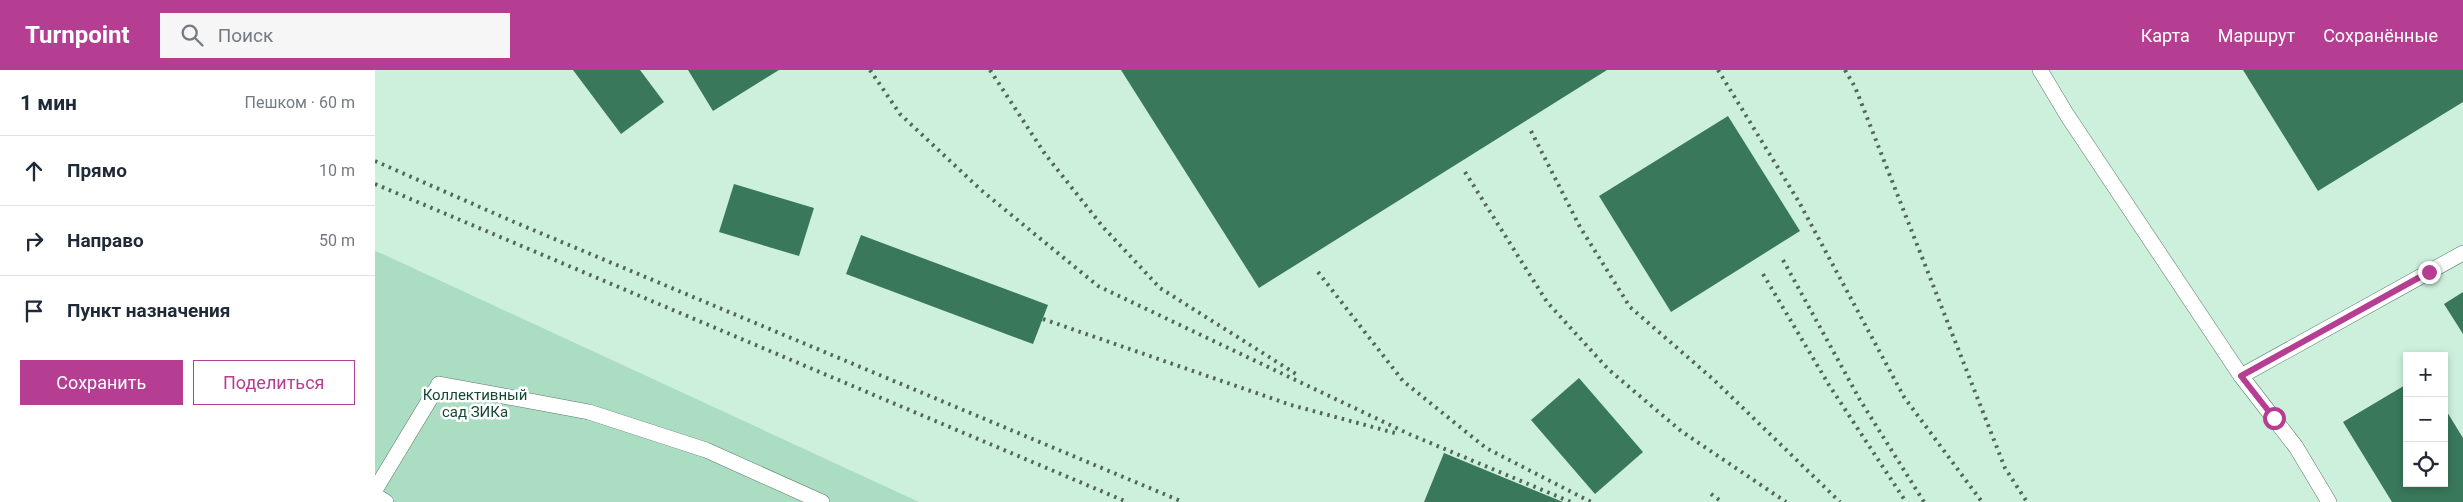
<!DOCTYPE html>
<html lang="ru">
<head>
<meta charset="utf-8">
<style>
	body { margin:0; font-family:Roboto,sans-serif; background:#f6f6f7; color:#1f2937 }
	.controls { position:absolute; right:15px; bottom:15px; display:grid; overflow:hidden; border-radius:0px; box-shadow:0 2px 8px #0003 }
	.controls button { width:45px; height:45px; display:grid; place-items:center; padding:0; border:0; border-bottom:1px solid #e0e1e3; background:#fff; color:#1f2937; font:25px sans-serif }
	.stop { position:absolute; width:15px; height:15px; margin:-11px; border:4px solid #b63e92; border-radius:50%; background:#fff }
	.stop.end { background:#b63e92; border-color:#fff; box-shadow:0 1px 5px #0008 }
	.list { margin:0; padding:0; list-style:none }
	h2 { display:flex; justify-content:space-between; align-items:center; height:65px; margin:0; padding:0 20px; font-size:21px }
	h2 small { font-size:16px; font-weight:400; color:#747a83 }
	.list li { display:grid; grid-template-columns:32px 1fr auto; gap:15px; align-items:center; box-sizing:border-box; height:70px; padding:0 20px; border-top:1px solid #e0e1e3 }
	.list b { display:block; font-size:19px; white-space:nowrap }
	.list em { font-size:16px; font-style:normal; color:#747a83 }
	.actions { display:flex; gap:10px; padding:15px 20px }
	.actions a { flex:1; padding:11px 0; border:1px solid #b63e92; border-radius:0px; text-align:center; font-size:18px; color:#b63e92 }
	.actions .main { background:#b63e92; color:#fff }
	.icon { flex:none; width:28px; height:28px; fill:none; stroke:currentColor; stroke-width:2; stroke-linecap:round; stroke-linejoin:round }
	.map { position:relative; flex:none; width:2088px; height:432px; overflow:hidden }
	header { display:flex; align-items:center; gap:30px; box-sizing:border-box; height:70px; padding:0 25px; background:#b63e92; color:#fff }
	header strong { font-size:24px }
	nav { display:flex; gap:28px; margin-inline-start:auto; font-size:18px }
	.search { width:350px; height:45px; background:#f6f6f7; display:flex; align-items:center; gap:12px; box-sizing:border-box; padding:0 18px; border-radius:0px; color:#747a83; font-size:19px }
	main { display:flex }
	aside { flex:1; background:#fff }
	.map>svg:first-child { display:block }
	.green { fill:#aaddc2 }
	.building { fill:#39785a }
	.lines { fill:none; stroke-linecap:round; stroke-linejoin:round }
	.service-casing { stroke:#597968; stroke-width:16 }
	.service { stroke:#fff; stroke-width:15 }
	.rail { stroke:#53665c; stroke-width:4; stroke-dasharray:2.5 5; stroke-linecap:butt }
	.route { stroke:#b63e92; stroke-width:6 }
	.labels { text-anchor:middle; dominant-baseline:central; stroke-width:5; stroke-linejoin:round; paint-order:stroke }
	.park-label { font-size:15px; fill:#144832; stroke:#fff }
</style>
</head>
<body>
<header>
<strong>Turnpoint</strong>
<div class="search"><svg class="icon" aria-label="search" viewBox="0 0 24 24"><circle cx="10" cy="10" r="6"/><path d="M15 15l6 6"/></svg>Поиск</div>
<nav><a>Карта</a><a>Маршрут</a><a>Сохранённые</a></nav>
</header>
<main>
<aside>
<h2>1 мин<small>Пешком · 60 m</small></h2>
<ul class="list">
<li><svg class="icon" aria-label="ahead" viewBox="0 0 24 24"><path d="M12 20V5M6 11l6-6 6 6"/></svg><div><b>Прямо</b></div><em>10 m</em></li>
<li><svg class="icon" aria-label="right" viewBox="0 0 24 24"><path d="M7 20v-9h11M14 6l5 5-5 5"/></svg><div><b>Направо</b></div><em>50 m</em></li>
<li><svg class="icon" aria-label="arrive" viewBox="0 0 24 24"><path d="M6 21V4h12l-3 4 3 4H6"/></svg><div><b>Пункт назначения</b></div></li>
</ul>
<div class="actions"><a class="main">Сохранить</a><a>Поделиться</a></div>
</aside>
<div class="map">
<svg width="2088" height="432" viewBox="0 0 2088 432">
	<rect width="100%" height="100%" fill="#cdf0dd"/>
	<polygon class="green" points="0,181 12,186 544,432 0,432"/>
	<g class="building">
		<polygon points="198,0 265,0 289,32 246,64"/>
		<polygon points="313,0 404,0 338,41"/>
		<polygon points="746,0 1232,0 884,218"/>
		<polygon points="1868,0 2088,0 2088,32 1943,121"/>
		<polygon points="1353,46 1425,161 1296,242 1224,126"/>
		<polygon points="359,114 439,138 424,186 344,162"/>
		<polygon points="486,165 673,235 658,274 471,204"/>
		<polygon points="2088,222 2088,264 2069,234"/>
		<polygon points="1204,308 1268,382 1220,424 1156,350"/>
		<polygon points="2032,314 2032,413 2069,413 2069,337 2088,368 2088,432 2017,432 1968,352"/>
		<polygon points="1069,383 1188,432 1049,432"/>
	</g>
	<g class="lines">
		<defs>
			<g id="service">
				<polyline points="1665,0 1692,45 1866,306 1921,377 1954,432"/>
				<polyline points="1866,306 2088,183"/>
				<polyline points="0,420 64,314 214,342 331,380 447,432"/>
				<polyline points="0,425 11,432"/>
			</g>
		</defs>
		<use href="#service" class="service-casing"/>
		<use href="#service" class="service"/>
		<g class="rail">
			<polyline points="495,0 525,44 606,120 723,216 1034,364 1196,432"/>
			<polyline points="615,0 670,84 728,157 785,218 921,304"/>
			<polyline points="1343,0 1424,132 1529,327 1607,432"/>
			<polyline points="1470,0 1480,17 1630,398 1652,432"/>
			<polyline points="1156,61 1205,157 1255,237 1339,310 1465,432"/>
			<polyline points="0,91 139,152 808,432"/>
			<polyline points="1090,102 1172,232 1233,299 1306,361 1411,432"/>
			<polyline points="0,114 752,432"/>
			<polyline points="1408,190 1485,330 1549,432"/>
			<polyline points="943,202 1028,311 1111,378 1216,432"/>
			<polyline points="1388,204 1454,315 1531,432"/>
			<polyline points="668,249 916,335 1020,363"/>
			<polyline points="1336,424 1347,432"/>
		</g>
	</g>
	<g class="lines">
		<polyline class="route" points="1899,348 1866,306 2054,202"/>
	</g>
	<g class="labels">
		<g class="park-label">
			<text x="100" y="325">Коллективный<tspan x="100" dy="17">сад ЗИКа</tspan></text>
		</g>
	</g>
</svg>
<div class="controls">
<button>+</button>
<button>−</button>
<button><svg class="icon" aria-label="locate" viewBox="0 0 24 24"><circle cx="12" cy="12" r="6"/><path d="M12 2v4M12 18v4M2 12h4M18 12h4"/></svg></button>
</div>
<div class="stop" style="left:1899px;top:348px"></div>
<div class="stop end" style="left:2054px;top:202px"></div>
</div>
</main>
</body>
</html>
